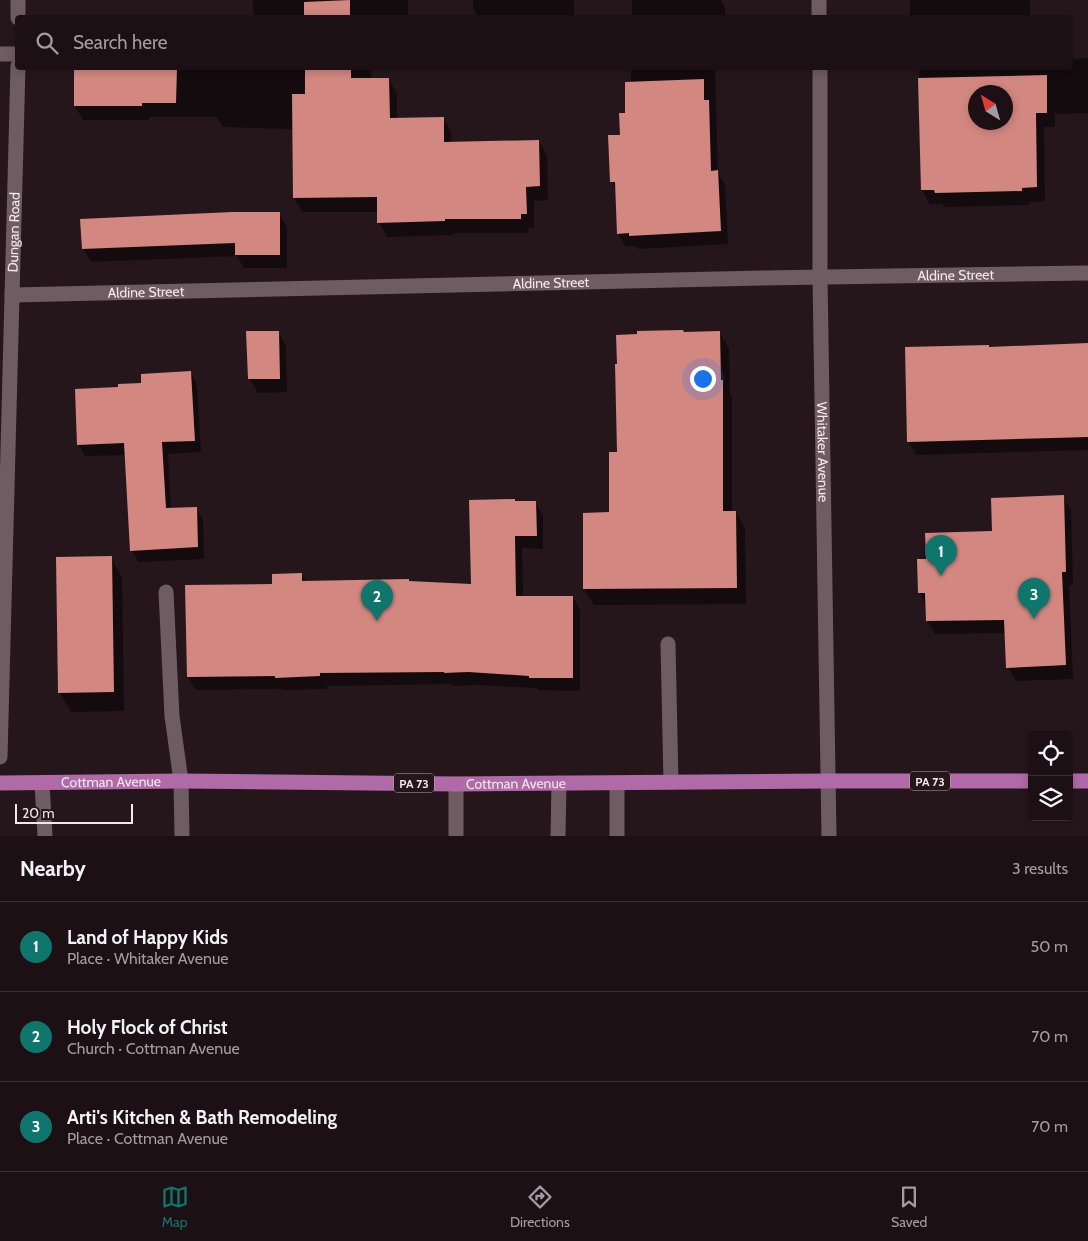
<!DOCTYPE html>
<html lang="en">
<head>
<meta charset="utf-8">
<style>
	body { margin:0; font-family:Cabin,sans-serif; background:#25191d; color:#f1f3f6 }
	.controls { position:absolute; right:15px; bottom:15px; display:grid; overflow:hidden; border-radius:5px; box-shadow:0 2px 8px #0003 }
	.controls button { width:45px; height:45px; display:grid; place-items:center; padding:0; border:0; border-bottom:1px solid #3a3034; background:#1c1014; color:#f1f3f6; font:25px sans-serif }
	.compass { position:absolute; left:968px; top:85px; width:45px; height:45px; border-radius:50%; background:#1c1014; box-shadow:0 2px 8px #0003; rotate:323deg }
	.scale { position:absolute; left:15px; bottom:12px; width:118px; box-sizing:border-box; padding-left:5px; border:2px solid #f3e7eb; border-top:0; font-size:14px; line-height:18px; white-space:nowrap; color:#f3e7eb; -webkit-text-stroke:4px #25161b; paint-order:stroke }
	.you { position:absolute; left:702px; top:378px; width:18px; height:18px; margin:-12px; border:4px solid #fff; border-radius:50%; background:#1a73e8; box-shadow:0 0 0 8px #1a73e833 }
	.badge { display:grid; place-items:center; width:32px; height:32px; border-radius:50%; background:#0f766e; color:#fff; font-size:16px; font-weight:700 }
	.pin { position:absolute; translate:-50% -41px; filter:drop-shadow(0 1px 2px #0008) }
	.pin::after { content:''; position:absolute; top:26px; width:18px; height:15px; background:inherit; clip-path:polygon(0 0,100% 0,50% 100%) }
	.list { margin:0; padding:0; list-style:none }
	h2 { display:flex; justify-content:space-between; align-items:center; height:65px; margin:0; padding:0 20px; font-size:21px }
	h2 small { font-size:16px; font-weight:400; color:#a09da0 }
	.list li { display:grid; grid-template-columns:32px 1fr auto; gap:15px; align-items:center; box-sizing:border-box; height:90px; padding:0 20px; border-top:1px solid #3a3034 }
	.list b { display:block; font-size:19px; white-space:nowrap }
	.list p { margin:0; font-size:16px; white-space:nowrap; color:#a09da0 }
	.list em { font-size:16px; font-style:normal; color:#a09da0 }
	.icon { flex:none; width:28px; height:28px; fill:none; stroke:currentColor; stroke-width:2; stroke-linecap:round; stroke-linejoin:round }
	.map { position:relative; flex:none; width:1088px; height:836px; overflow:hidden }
	.search { position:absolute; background:#1c1014; box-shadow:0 2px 8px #0003; left:15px; right:15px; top:15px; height:55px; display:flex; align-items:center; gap:12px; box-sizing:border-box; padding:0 18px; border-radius:5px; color:#a09da0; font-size:19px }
	.sheet { height:335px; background:#1c1014 }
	nav { display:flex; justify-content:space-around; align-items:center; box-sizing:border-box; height:70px; border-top:1px solid #3a3034; background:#1c1014; font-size:14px; color:#a09da0 }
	nav a { display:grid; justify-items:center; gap:2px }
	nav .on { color:#0f766e }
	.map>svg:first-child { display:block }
	.shadow { fill:#0007; fill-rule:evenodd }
	.building { fill:#d38781; fill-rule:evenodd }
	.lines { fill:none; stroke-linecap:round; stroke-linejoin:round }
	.minor { stroke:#6f5c62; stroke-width:15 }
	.major { stroke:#b06aa8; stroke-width:15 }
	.labels { text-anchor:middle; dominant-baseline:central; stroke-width:5; stroke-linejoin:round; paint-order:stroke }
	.shield { fill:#25161b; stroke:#b5a8ad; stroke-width:1 }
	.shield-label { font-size:12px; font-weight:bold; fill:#f3e7eb }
	.street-label { font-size:14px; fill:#f3e7eb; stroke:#25161b }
</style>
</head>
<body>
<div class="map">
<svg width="1088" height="836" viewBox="0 0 1088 836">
	<rect width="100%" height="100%" fill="#25161b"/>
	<g class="shadow">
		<polygon points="253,0 408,0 408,18 254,18"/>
		<polygon points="473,0 574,0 574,17 479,18 473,8"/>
		<polygon points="632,0 721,0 725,8 725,18 632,18"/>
		<rect x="910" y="0" width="120" height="18"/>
		<path d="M1088,58V113L1055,114V127H1044L1045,201L1029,202V205L944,207L942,204H930L922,190L919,117V68H1070V59ZM976,92H1006V122H976Z"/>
		<polygon points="75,68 371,68 371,79 388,79 397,93 397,119 443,118 451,132 451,143 539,141 547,156 548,200 534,201 534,228 529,228 528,233 453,233 453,235 387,237 379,223 378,212 302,212 294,198 293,129 223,127 217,117 149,117 149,120 83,120 75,106"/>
		<polygon points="631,68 715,68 718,173 725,185 728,244 638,249 636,246 626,247 618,234 616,190 612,182 627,114 631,83"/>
		<polygon points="279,214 287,227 287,268 244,268 237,256 91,262 83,249"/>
		<polygon points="247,332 278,332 286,346 287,392 258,393 250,379"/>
		<polygon points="719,332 729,348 730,394 732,397 732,512 736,512 745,529 746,604 594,605 584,589 611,514 619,454 684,333"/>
		<polygon points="1084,343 1088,343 1088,450 916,455 908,441 990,348 1085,344"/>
		<polygon points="191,373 197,385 201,452 168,454 171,509 196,508 203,520 204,559 138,562 132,550 126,455 85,456 78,444 119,389"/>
		<polygon points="1063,497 1071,510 1073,585 1069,585 1073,679 1016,681 1008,667 1006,633 935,634 927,620 927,606 919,592 927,560 993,533"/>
		<polygon points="535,502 543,515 543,549 522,548 523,597 573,597 580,610 580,691 538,690 537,688 476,685 452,686 452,684 327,686 327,689 284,690 283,689 196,690 188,677 274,586 302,574 306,582 410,583 472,586 515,503"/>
		<polygon points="111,558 122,577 124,711 71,712 60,693"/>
	</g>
	<g class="building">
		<polygon points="350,0 350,18 304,18 304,2"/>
		<polygon points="74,68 177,68 176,103 142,103 142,106 74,106"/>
		<polygon points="305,68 351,68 351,78 389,78 390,118 444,117 444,142 539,140 540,186 526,187 527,214 521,214 521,219 445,219 445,221 377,223 377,197 293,198 292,94 305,94"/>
		<path d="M1047,75V113H1036L1037,187L1022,188V191L935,193L934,190H921L918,78ZM976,92H1006V122H976Z"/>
		<polygon points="704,79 704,100 709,100 711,171 718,170 721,231 629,236 629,233 617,234 615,182 610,182 608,135 620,135 619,113 625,113 625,82"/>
		<polygon points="232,212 280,212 280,255 235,255 235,243 82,249 80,219"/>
		<polygon points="683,330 684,332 720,331 721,380 723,380 723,511 736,511 737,588 583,589 583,513 609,512 609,452 617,452 615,364 617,364 616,335 637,334 637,331"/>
		<polygon points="246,331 279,331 280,379 248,379"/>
		<polygon points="1088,343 1088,437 907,442 905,347 989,345 989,347"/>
		<polygon points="191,371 195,441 162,442 166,508 197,507 198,547 130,551 124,443 77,445 75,389 118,387 118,384 141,383 141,374"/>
		<polygon points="1064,495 1066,572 1062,572 1066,665 1006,668 1004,620 926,621 925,593 918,593 917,559 926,559 925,533 992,531 991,498"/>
		<polygon points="515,499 515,501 536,501 537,536 515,536 516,596 573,596 573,678 529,678 529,676 468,672 444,673 444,672 320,673 320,676 275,678 275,676 187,677 185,585 272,584 272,574 302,573 302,581 409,579 409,581 471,584 469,500"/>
		<polygon points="112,556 114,692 58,693 56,557"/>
	</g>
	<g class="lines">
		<g class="minor">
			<polyline points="819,0 819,18"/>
			<polyline points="18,18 18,0"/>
			<polyline points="0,54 18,54"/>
			<path id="s1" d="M820,68V277L829,836"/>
			<path id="s2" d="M12,295L761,278L1088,273"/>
			<polyline points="166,592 172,716 181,781 182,836"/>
			<polyline points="668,644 671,782"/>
			<path id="s3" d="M0,757L18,66"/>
			<polyline points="42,783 45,836"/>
			<polyline points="617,783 617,836"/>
			<polyline points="456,836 456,784"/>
			<polyline points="558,836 559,783"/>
		</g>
		<g class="major">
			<polyline points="1069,781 1088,781"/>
			<path id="s4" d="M0,783L181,781L456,784L828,781H1032"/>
		</g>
	</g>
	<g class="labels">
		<g class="shield">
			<rect x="910" y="771.5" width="40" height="19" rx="4"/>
			<rect x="394" y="773.5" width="40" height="19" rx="4"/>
		</g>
		<g class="shield-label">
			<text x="930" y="781">PA 73</text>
			<text x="414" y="783">PA 73</text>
		</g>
		<g class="street-label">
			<text stroke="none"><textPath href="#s3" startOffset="525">Dungan Road</textPath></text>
			<text stroke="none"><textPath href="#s2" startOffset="944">Aldine Street</textPath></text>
			<text stroke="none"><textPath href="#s2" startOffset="539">Aldine Street</textPath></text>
			<text stroke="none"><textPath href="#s2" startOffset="134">Aldine Street</textPath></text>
			<text stroke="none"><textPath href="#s1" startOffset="384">Whitaker Avenue</textPath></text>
			<text stroke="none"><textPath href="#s4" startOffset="111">Cottman Avenue</textPath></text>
			<text stroke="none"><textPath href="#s4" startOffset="516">Cottman Avenue</textPath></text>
		</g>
	</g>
</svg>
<div class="controls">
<button><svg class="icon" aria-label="locate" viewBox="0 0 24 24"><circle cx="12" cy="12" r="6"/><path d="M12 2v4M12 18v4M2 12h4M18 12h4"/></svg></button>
<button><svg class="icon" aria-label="layers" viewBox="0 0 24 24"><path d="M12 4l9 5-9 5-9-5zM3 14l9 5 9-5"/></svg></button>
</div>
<svg class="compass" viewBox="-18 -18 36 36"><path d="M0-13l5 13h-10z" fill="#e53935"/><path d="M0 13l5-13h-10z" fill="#a09da0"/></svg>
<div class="scale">20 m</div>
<div class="you"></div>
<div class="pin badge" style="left:941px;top:576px">1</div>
<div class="pin badge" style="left:377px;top:621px">2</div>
<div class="pin badge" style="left:1034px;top:619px">3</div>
<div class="search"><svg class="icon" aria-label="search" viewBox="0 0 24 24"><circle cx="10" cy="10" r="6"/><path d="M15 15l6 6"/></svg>Search here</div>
</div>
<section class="sheet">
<h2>Nearby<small>3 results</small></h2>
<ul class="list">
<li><span class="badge">1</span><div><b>Land of Happy Kids</b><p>Place · Whitaker Avenue</p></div><em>50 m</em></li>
<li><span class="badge">2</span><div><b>Holy Flock of Christ</b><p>Church · Cottman Avenue</p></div><em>70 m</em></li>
<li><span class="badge">3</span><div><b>Arti's Kitchen &amp; Bath Remodeling</b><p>Place · Cottman Avenue</p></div><em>70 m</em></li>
</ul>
</section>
<nav>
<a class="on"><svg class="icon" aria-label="map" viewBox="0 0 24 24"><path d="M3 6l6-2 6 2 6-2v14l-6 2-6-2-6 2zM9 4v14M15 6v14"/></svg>Map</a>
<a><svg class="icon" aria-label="directions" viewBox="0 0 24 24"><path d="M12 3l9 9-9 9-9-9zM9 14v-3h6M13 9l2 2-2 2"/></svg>Directions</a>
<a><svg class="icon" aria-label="saved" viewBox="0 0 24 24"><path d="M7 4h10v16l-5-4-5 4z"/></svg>Saved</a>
</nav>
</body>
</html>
